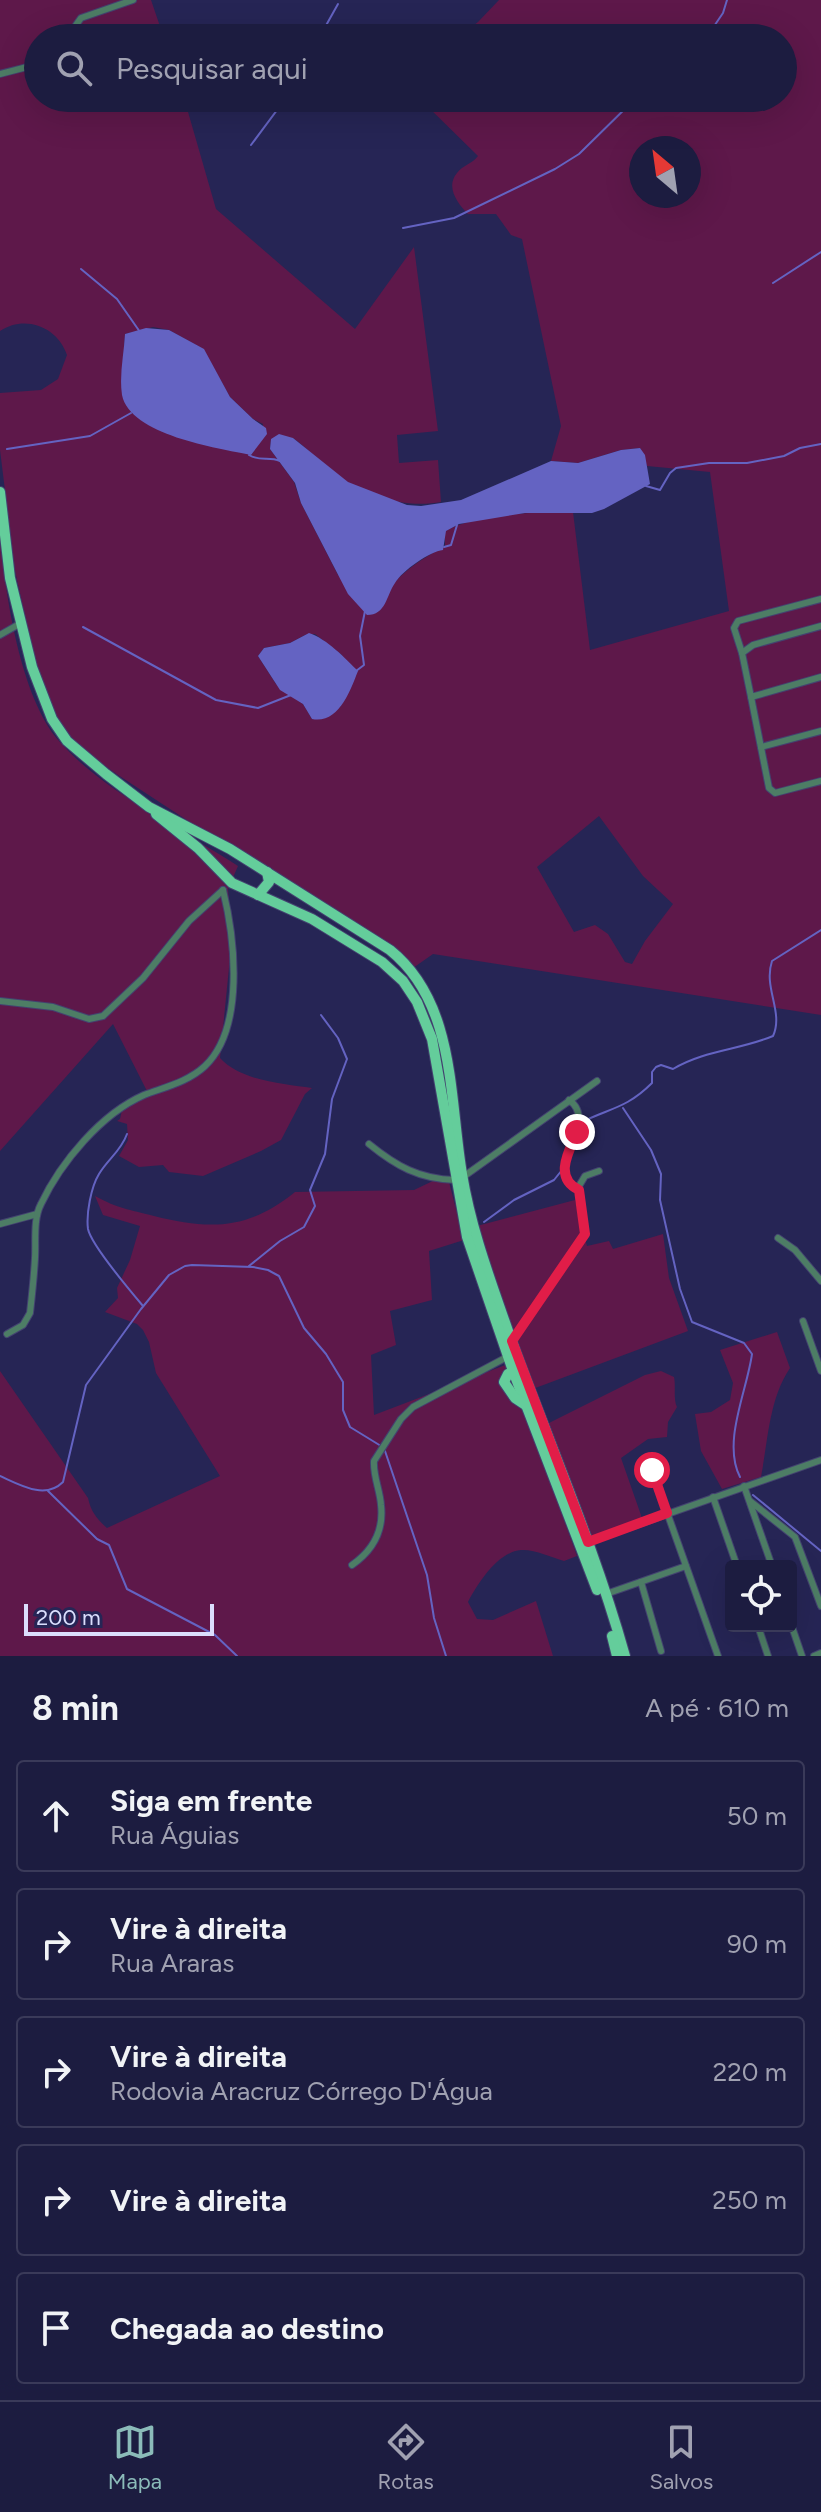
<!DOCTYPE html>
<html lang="pt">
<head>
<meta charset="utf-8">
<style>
	body { margin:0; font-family:Figtree,sans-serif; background:#252547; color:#f1f3f6 }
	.controls { position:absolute; right:24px; bottom:24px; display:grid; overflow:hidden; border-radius:8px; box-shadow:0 8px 32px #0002 }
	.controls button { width:72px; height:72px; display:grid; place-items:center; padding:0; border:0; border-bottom:2px solid #3a3a59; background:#1c1c40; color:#f1f3f6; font:40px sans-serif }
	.compass { position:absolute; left:629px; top:136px; width:72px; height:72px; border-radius:50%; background:#1c1c40; box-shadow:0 8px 32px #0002; rotate:331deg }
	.scale { position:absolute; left:24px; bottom:20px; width:190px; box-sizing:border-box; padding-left:8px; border:4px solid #dbdefd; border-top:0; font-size:22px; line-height:28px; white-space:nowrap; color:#dbdefd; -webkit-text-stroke:6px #262555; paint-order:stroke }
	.stop { position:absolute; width:24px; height:24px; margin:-18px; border:6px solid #e11d48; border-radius:50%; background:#fff }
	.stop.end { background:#e11d48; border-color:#fff; box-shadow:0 2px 8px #0008 }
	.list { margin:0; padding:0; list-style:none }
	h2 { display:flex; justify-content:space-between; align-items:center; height:104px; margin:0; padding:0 32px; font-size:34px }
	h2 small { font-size:26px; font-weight:400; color:#a0a1b1 }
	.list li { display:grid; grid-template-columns:52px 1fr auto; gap:24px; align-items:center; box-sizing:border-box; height:112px; margin:0 16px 16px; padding:0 16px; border:2px solid #3a3a59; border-radius:8px }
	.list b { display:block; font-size:30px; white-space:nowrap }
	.list p { margin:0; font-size:26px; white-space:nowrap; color:#a0a1b1 }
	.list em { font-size:26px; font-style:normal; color:#a0a1b1 }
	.icon { flex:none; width:44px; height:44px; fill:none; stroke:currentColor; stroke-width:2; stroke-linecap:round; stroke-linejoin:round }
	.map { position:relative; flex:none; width:821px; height:1656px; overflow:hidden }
	.search { position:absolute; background:#1c1c40; box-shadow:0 8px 32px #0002; left:24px; right:24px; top:24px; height:88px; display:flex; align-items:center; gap:20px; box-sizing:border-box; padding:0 28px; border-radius:44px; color:#a0a1b1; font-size:30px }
	.sheet { height:744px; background:#1c1c40 }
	nav { display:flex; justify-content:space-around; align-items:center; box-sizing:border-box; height:112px; border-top:2px solid #3a3a59; background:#1c1c40; font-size:22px; color:#a0a1b1 }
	nav a { display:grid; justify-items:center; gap:4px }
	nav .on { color:#8bbbb9 }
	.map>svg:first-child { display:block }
	.green { fill:#5e184a; fill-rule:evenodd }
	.water { fill:#6463c2 }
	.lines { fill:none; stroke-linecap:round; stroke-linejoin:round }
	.stream { stroke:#6463c2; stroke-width:2 }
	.minor-casing { stroke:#434370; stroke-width:8 }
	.primary-casing { stroke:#434370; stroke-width:12 }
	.minor { stroke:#4d7d65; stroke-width:6 }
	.primary { stroke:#64cd9b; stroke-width:10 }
	.route { stroke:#e11d48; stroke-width:10 }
</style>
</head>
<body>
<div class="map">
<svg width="821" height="1656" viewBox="0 0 821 1656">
	<rect width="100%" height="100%" fill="#262555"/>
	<g class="green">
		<path d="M0,0H151L164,38H38V98H184L216,209L355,329L414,247L438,431L397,435L399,463L438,460L441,502C404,509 360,495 331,471C318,460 307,448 293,438L271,439L270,449L294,482L301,503L338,575L394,583C408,567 427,556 445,546V531C480,513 534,512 573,512L590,650L729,611L710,472L647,466L640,448L621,450L578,463L551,461L561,426L522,239L511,235L496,214H468C458,204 445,187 457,173C463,165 472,164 478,156L421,100L422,98H783V38H457L478,22L499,0H821V1015L433,954L413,968L118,775L87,753L67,733L57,718L36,664L15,571L0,450V393L41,390L58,379L67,355C58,327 25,314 0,331ZM641,148H689V196H641ZM153,327L169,330L203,349L230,397L253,419L263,424L262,438L251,455L122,383L125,334ZM315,634L342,655L344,699L340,707L312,719L303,704L276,684L258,656L264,648L290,643L305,635ZM599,816L643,876L673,904L645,941L632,964L625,962L608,934L595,925L574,932L537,867Z"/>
		<path d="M0,538C6,596 20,696 59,741C100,789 184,831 238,866L228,889L232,938L220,1058C241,1081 284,1084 312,1088L305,1094L281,1140L261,1151L203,1176L169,1172L163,1165L139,1167L119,1156L128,1140L127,1124L117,1121L120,1119L123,1105L140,1094L148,1093L113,1024L0,1151Z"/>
		<path d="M448,1178L464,1240L429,1251L432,1300L390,1311L396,1345L371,1355L374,1415L508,1364L577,1556L564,1561C551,1557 534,1549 521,1550C498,1552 478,1583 468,1602L477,1619L493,1620L536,1601L553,1656H0V1371L88,1498C91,1512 97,1519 107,1528L220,1476L156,1373L149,1342L143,1330L137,1324L105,1312L118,1298L117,1288L130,1260L140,1226L103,1215L95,1196C119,1209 128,1209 154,1216C210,1230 248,1230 295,1192L414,1190L437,1179Z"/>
		<polygon points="575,1200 587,1246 609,1241 613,1249 663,1234 669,1278 688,1331 530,1390 473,1227"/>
		<path d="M777,1332L790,1368C769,1399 768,1441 761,1477L722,1489L701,1451L695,1414L711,1412L730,1400L733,1383L720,1350Z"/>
		<path d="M661,1371L674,1377C676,1386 673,1399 677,1407L668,1422L667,1437L648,1439L621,1458L642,1518L585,1542L543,1426L645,1375Z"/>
	</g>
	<g class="water">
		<path d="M146,328L169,330L204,349L230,397L253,419L266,428L267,434L251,455C217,448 130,435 122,395C119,375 124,354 125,334Z"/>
		<path d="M279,434L293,438L348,482L407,505L421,506L461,500L551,461L578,463L621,450L640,448L645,455L650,484L604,509L592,513H525L459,524L446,531L443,550C430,551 402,571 395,583C386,596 386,615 367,615L348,594L301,503L295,483L270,449L271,439Z"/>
		<path d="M309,633C327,639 345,658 358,671C350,691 339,724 312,719L303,704L280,690L258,656L264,648L290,643Z"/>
	</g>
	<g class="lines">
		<g class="stream">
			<polyline points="319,38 338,4"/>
			<polyline points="706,38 723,13 727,0"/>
			<polyline points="251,145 286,98"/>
			<polyline points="403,228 454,218 555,169 579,154 636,98"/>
			<polyline points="81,269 117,299 140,332"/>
			<polyline points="773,283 821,252"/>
			<polyline points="7,449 90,436 131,413"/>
			<path d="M249,455C260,462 269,456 280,461"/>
			<polyline points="646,486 660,490 670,473 676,468 709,463 747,463 784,456 800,448 821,444"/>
			<polyline points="444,547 451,545 457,525"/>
			<polyline points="83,627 216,700 258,708 291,695"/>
			<polyline points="356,671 364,665 360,636 365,611"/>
			<path d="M623,1108L651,1150L661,1174L660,1200L680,1289L692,1322L744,1343L752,1354C747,1391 722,1442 740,1477"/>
			<path d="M580,1123C609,1108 626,1109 652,1083V1072L656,1067L661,1065L673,1069C705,1050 740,1050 773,1036C784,1012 763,988 772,961L821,930"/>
			<path d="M127,1134C121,1151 108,1159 99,1174C91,1187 86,1214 88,1229C91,1244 132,1293 143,1306"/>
			<polyline points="568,1145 569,1132 574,1126"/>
			<polyline points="484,1222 514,1200 554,1180 562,1170"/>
			<polyline points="249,1266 280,1241 304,1227 315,1206 310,1190 325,1154 332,1099 347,1059 338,1038 321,1015"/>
			<polyline points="385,1451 427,1575 434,1618 446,1656"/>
			<path d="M0,1476C20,1485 45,1500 63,1482L86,1385L141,1309L169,1275L185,1266L192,1265L253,1267L268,1270L279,1276L304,1328L326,1354L343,1382V1410L350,1427L381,1446"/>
			<polyline points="48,1491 97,1539 109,1545 127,1589 215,1635 237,1656"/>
			<polyline points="753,1495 821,1551"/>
		</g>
		<defs>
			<g id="minor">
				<polyline points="75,38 76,25 81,18 133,0"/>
				<polyline points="0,74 27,67 38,60"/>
				<polyline points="821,626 753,645 742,653 751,697 821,677"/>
				<polyline points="0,635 21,623"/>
				<polyline points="742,653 734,628 738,621 821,599"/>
				<polyline points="751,697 769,788 775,793 821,781"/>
				<polyline points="761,747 821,731"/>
				<polyline points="0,1001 53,1007 89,1019 103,1016 143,978 189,921 223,890"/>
				<path d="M569,1100C602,1123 537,1171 579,1190"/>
				<path d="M369,1144C396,1166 419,1179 455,1180"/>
				<polyline points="463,1177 597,1081"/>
				<polyline points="0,1224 37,1214"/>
				<polyline points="778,1238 795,1250 821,1281"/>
				<polyline points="803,1321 821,1371"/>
				<path d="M7,1334L23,1325L30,1313C32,1295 34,1277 35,1258C36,1241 33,1219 41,1204C61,1162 101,1114 144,1095C165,1087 188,1082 205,1066C245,1028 235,939 223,890"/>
				<polyline points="512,1341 585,1234 579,1186 585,1176 599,1171"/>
				<polyline points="652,1470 718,1656"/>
				<polyline points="744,1486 772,1566"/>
				<polyline points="713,1497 737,1566"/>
				<polyline points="750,1501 795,1537 821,1606"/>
				<polyline points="588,1542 821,1460"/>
				<path d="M352,1565C372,1551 384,1531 381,1505C380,1490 373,1476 374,1461L401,1419L413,1407L509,1356"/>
				<polyline points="641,1582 661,1651"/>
				<polyline points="606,1594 686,1566"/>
				<polyline points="791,1624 802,1656"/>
				<polyline points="758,1626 768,1656"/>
				<polyline points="814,1656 821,1653"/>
			</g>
			<g id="primary">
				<path d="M0,492L10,578L32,667L52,719L67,741L106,774L149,807L230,849L390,950C456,1003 449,1098 462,1174C471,1229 490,1279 508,1331C547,1439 594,1545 625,1656"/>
				<polyline points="156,814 198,848 232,883 312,919 382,962 403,981 417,1002 432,1039 467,1237 513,1371 597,1590"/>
				<polyline points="258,895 269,882 267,872"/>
				<polyline points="518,1370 508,1374 504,1382 515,1398 527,1406"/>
				<polyline points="612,1636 617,1656"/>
			</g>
		</defs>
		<use href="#minor" class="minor-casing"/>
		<use href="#primary" class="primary-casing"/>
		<use href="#minor" class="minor"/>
		<use href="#primary" class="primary"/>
	</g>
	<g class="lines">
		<path class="route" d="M577,1132C569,1151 553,1178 579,1190L585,1234L512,1341L588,1542L667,1513L652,1470"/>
	</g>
</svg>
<div class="controls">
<button><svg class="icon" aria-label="locate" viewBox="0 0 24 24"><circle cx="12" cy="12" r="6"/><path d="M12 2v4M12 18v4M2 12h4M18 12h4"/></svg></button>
</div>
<svg class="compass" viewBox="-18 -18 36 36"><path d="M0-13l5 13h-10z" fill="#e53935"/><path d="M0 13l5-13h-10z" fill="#a0a1b1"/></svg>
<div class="scale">200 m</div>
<div class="stop" style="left:652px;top:1470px"></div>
<div class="stop end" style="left:577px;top:1132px"></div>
<div class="search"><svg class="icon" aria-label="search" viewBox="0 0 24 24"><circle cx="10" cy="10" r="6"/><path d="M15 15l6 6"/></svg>Pesquisar aqui</div>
</div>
<section class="sheet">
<h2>8 min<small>A pé · 610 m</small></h2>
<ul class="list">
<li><svg class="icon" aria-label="ahead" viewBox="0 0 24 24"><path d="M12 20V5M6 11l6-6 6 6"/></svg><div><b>Siga em frente</b><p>Rua Águias</p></div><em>50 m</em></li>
<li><svg class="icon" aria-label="right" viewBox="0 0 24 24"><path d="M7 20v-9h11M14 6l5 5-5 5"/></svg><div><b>Vire à direita</b><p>Rua Araras</p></div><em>90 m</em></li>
<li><svg class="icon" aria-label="right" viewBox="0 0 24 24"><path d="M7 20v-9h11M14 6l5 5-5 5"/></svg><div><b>Vire à direita</b><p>Rodovia Aracruz Córrego D'Água</p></div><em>220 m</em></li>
<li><svg class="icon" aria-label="right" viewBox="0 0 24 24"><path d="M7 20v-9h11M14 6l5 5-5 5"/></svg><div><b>Vire à direita</b></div><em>250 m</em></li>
<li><svg class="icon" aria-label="arrive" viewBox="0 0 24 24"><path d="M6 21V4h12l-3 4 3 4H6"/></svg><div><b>Chegada ao destino</b></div></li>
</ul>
</section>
<nav>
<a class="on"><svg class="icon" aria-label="map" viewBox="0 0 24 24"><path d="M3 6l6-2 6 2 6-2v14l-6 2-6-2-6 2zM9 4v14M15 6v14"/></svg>Mapa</a>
<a><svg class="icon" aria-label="directions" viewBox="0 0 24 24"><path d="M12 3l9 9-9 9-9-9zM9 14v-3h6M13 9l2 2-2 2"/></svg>Rotas</a>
<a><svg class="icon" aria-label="saved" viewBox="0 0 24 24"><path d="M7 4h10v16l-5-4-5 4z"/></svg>Salvos</a>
</nav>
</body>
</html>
